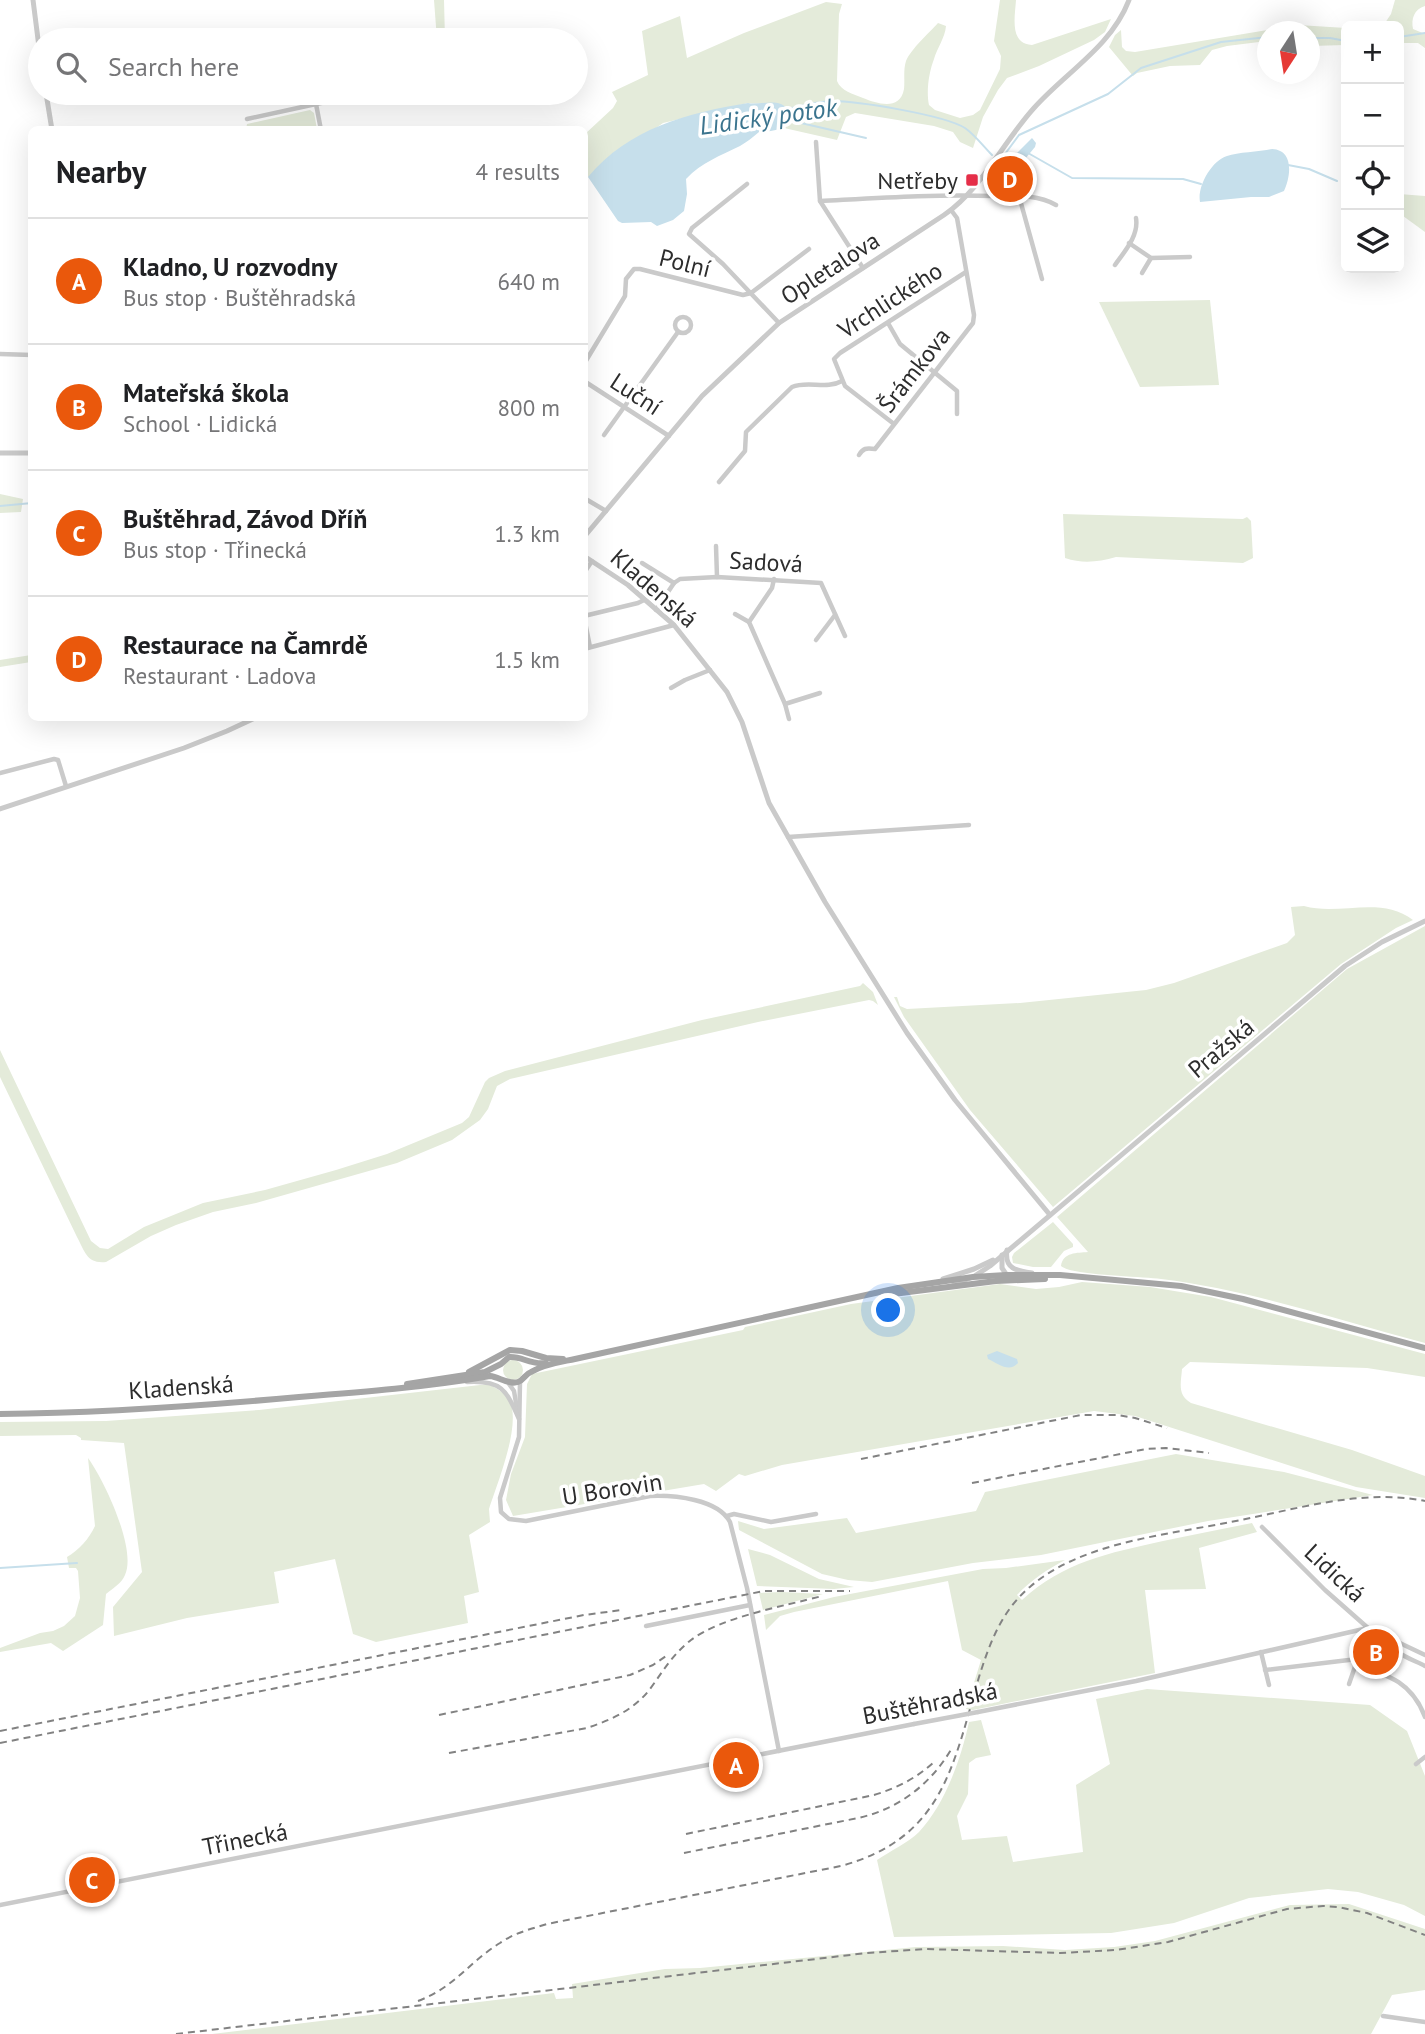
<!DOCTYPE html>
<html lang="en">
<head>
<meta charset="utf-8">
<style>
	body { margin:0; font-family:"PT Sans",sans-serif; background:#f2f2f2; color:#202124 }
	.controls { position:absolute; right:21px; top:21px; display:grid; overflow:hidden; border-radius:10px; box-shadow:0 7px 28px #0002 }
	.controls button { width:63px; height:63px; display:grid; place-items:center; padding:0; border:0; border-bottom:2px solid #e0e0e0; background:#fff; color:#202124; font:35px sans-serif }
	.compass { position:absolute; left:1257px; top:21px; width:63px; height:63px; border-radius:50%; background:#fff; box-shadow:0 7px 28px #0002; rotate:192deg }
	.you { position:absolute; left:889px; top:1311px; width:24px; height:24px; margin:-18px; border:5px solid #fff; border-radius:50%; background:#1a73e8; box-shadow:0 0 0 10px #1a73e833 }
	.badge { display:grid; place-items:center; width:46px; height:46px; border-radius:50%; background:#ea580c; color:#fff; font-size:23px; font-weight:700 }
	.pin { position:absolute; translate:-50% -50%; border:4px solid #fff; box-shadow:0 2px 7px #0006 }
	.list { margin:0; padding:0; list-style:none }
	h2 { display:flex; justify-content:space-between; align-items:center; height:91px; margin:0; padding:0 28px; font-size:30px }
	h2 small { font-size:23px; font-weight:400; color:#757577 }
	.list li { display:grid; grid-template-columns:46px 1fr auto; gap:21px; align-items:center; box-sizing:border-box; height:126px; padding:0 28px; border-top:2px solid #e0e0e0 }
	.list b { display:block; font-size:26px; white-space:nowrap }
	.list p { margin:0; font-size:23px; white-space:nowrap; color:#757577 }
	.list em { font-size:23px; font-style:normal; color:#757577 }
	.icon { flex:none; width:38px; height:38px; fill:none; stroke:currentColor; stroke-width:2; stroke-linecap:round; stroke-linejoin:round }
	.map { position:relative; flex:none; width:1425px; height:2034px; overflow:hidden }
	.search { position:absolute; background:#fff; box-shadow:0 7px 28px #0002; left:28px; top:28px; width:560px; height:77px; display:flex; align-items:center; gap:18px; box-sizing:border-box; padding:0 24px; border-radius:38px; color:#757577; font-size:26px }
	.panel { position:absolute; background:#fff; box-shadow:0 7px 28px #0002; left:28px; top:126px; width:560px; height:595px; border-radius:10px }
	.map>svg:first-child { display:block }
	.green { fill:#e4ebda }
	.water { fill:#c6dfeb }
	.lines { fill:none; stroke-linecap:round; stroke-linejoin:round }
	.stream { stroke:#c6dfeb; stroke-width:2 }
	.minor { stroke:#cacaca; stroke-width:4.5 }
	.tertiary { stroke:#cacaca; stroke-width:5 }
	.primary { stroke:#a5a5a5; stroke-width:6 }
	.rail { stroke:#828282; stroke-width:2; stroke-dasharray:7 5; stroke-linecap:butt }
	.minor-bridge { stroke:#cacaca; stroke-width:4.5 }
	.poi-dot { fill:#e52e48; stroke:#fff; stroke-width:2.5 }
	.labels { text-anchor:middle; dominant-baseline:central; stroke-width:7; stroke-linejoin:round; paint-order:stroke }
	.poi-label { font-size:24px; fill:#2d2d2d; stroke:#fff; text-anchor:end }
	.street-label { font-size:24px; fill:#2d2d2d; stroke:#fff }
	.water-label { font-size:26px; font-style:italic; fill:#3b748e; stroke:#fff }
</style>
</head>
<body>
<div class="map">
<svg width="1425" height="2034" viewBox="0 0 1425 2034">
	<rect width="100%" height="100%" fill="#fff"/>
	<g class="green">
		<polygon points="434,0 444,0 445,40 437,40"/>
		<path d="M1000,0H1016C1015,16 1009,44 1032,45L1111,19L1105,32L1094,40L1039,66L1007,78L998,90L983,117L973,148L960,142L953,132L934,126L855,113L846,117L837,140L784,128L790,121L787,108C775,100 762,105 748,103L663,123L588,177L585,184V134L613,108L617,101L612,92L648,75L642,31L680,16L687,58L744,33L826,2L842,4L839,14L837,81C841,91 853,94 863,98C878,104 900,111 904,89C905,80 903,70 906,61C911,49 929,33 938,23L946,26C945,38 937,48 934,59C929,72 926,91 929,105L935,110L960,118L973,115L980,110L1000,69L1001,56L994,41Z"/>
		<path d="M1395,0H1425V6C1414,9 1411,19 1413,29L1425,34V48L1418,43H1399V26H1383L1391,14Z"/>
		<polygon points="1298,25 1346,28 1346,45 1310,46 1310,32 1268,32 1267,41 1227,46 1212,50 1200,65 1170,66 1137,73 1133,76 1109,47 1115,35 1121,30 1122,47 1126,51 1135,52"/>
		<polygon points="310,110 314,113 317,129 246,129 247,124"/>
		<polygon points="1399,194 1425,196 1425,232 1399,213"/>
		<polygon points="1210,300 1219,385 1140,387 1099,302"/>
		<polygon points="0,494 23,499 21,512 0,513"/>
		<path d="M1063,514L1243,519L1247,517L1251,521L1253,558L1243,563L1116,557C1098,562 1083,564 1065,558Z"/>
		<polygon points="31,655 31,662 0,667 0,660"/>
		<path d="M1304,906C1340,916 1381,895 1413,920L1396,928L1341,964L1053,1207L970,1110L904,1017L894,997H897L900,1006L907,1009L1020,1003L1146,990L1174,983L1287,943L1295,935L1291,907Z"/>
		<path d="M1425,926V1343C1338,1320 1251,1290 1161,1279C1141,1276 1073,1276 1061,1266C1063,1252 1077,1253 1088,1252L1057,1217L1347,969Z"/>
		<path d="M863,983L873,992L878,1005L873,1001L869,1000L758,1022L510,1079L497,1086L488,1109L480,1120L452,1140L397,1163L256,1203L213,1212L176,1225L151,1236L106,1262C87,1264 85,1252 77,1237L0,1077V1050L91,1241L100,1248L108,1249L144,1227L203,1203L265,1190L336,1170L387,1154L462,1123L469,1117L485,1082L489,1078L505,1071L702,1020L860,986Z"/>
		<polygon points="1053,1222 1073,1244 1073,1247 1064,1251 1051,1267 1033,1267 1013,1263 1012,1257 1014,1253"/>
		<path d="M1082,1282L1150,1287L1211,1297L1425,1354V1377L1367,1368L1190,1362L1182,1369C1181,1383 1177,1395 1191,1403L1352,1450L1425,1476V1498L1356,1487L1135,1416L1094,1411L782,1465L745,1476L739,1474L716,1491L704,1484L513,1516L506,1500L511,1474L525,1437L527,1384L532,1374L743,1330L745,1327L851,1304L1000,1284L1036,1289L1059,1287Z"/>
		<circle cx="513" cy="1370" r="10"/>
		<path d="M489,1384C497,1389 506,1393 510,1402C521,1426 497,1484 489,1509L490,1522L469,1535L479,1592L464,1596L468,1623L376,1642L353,1634L335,1559L274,1572L279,1603L187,1618L114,1636L113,1607L142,1572L124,1443L81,1440V1438L76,1435L0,1436V1422L106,1421L259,1410Z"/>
		<polygon points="1176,1454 1284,1472 1373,1495 1208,1521 1041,1555 973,1563 872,1582 848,1580 822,1574 739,1530 738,1521 764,1529 847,1518 856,1533 976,1511 985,1492"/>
		<path d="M88,1458C104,1480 137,1549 125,1575C122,1583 113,1588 106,1594L103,1625L63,1651L51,1643L0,1652V1648L40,1633L53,1631L64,1626L75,1616L80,1598L78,1571L76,1568H69L67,1557C79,1550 89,1539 95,1526Z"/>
		<path d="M1252,1523L1257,1532L1199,1548L1206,1589L1145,1590L1155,1673L973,1710L966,1709L981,1660L962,1650L948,1581L794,1612L780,1616L766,1630L764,1615L834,1597L983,1569L1006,1568L1065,1560C1048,1569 1031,1580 1017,1595L1022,1600C1063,1562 1109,1553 1163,1541C1192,1535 1222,1529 1252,1523Z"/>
		<polygon points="748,1549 770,1555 819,1579 854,1587 834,1589 757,1586"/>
		<polygon points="782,1592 823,1594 763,1610 759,1593"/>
		<path d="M1147,1689L1370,1705L1407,1731L1425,1776V1916L1404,1905L1358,1892L1328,1889L1249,1898L1174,1923L1111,1933L894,1937L877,1860C890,1851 908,1843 919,1832C945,1804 961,1759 969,1722L981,1720L991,1755L976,1758L969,1763L968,1794L957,1816L962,1840L1007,1836L1013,1862L1083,1852L1076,1785L1110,1764L1096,1699Z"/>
		<polygon points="1349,1904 1425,1929 1425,1990 1392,1995 1371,2034 212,2034 554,1993 556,1999 573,1998 572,1984 665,1969 700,1968 916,1947 1003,1946 1065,1950 1114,1947 1155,1941 1290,1905"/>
	</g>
	<g class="water">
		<path d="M748,103C758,105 771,100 781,104C785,106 786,107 789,111C798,128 770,132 759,132C753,137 747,142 740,146C720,156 702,162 686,179L687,194L684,211L673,220L657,226L651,222L622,223L618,221L588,177C629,128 687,113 748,103Z"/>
		<polygon points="1032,138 1036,143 1035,147 1025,159 1016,154"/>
		<path d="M1272,149C1294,150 1291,176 1284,191L1269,197H1251L1200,202C1197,187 1211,161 1227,156C1238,152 1258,152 1272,149Z"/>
		<path d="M997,1351L1017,1359L1018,1363C1009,1373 999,1364 988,1359L987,1355Z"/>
	</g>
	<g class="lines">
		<g class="stream">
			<polyline points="1399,37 1425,33"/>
			<polyline points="1310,38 1330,38 1346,41"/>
			<path d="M788,109C803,105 816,102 831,101C858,101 944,115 965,128C975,135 984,147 992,155"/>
			<polyline points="788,120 866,138"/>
			<polyline points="1028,153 1072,178 1183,179 1201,184"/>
			<polyline points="1002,158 1019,135 1108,94 1141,68 1221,42 1268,37"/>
			<polyline points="1001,159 1016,154"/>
			<polyline points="1288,165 1309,169 1337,181"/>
			<polyline points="0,506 32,503"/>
			<polyline points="0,1568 77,1563"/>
		</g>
		<g class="minor">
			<polyline points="316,104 336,100"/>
			<polyline points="247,119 316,104 321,130"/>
			<polyline points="816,142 820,201 863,268"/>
			<polyline points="747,184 692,228 689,234 723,264 779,323"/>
			<polyline points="1019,196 1042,279"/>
			<path d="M820,201C877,198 935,194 993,196C1014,196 1037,194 1056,205"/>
			<polyline points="1129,243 1151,258 1190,257"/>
			<path d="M1115,265C1124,252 1139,236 1136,218"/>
			<polyline points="1142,273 1151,258"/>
			<circle cx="683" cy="325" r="8"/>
			<polyline points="888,323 900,344 957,391 957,414"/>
			<polyline points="0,354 32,355"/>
			<polyline points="584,364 625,296 626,279 634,269 640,269 743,295 751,293 809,249"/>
			<polyline points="584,381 669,436"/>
			<polyline points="894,424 845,386 834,359 840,353 966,272"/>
			<polyline points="604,435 678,332"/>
			<path d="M859,455C863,448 866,448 875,449L973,323L974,315L957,218L951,210"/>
			<path d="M719,482L745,451L746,432L792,387C808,380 826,390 842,381"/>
			<polyline points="584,498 606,511"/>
			<polyline points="716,546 717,577"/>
			<polyline points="642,563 674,583"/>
			<polyline points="584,573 592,561"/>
			<polyline points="774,579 772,588 749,622 785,704 789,719"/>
			<polyline points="656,610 674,583 680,579 717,577 821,583 845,636"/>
			<polyline points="735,614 749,622"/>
			<polyline points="584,616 638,603 644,600"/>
			<polyline points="584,617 590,647"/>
			<polyline points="816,640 835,615"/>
			<polyline points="584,649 674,625"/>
			<polyline points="671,688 685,680 710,670"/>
			<polyline points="785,704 820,693"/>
			<polyline points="0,773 54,759 58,760 66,786"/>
			<polyline points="788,837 969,825"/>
			<polyline points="507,1381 514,1391 517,1409"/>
			<path d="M520,1381L519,1437L500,1498L501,1512L509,1519L526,1521L650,1496C674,1495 718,1499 730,1522L747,1588L779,1751"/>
			<path d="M467,1382C501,1380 506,1389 519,1419"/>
			<polyline points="727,1516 734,1514 771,1522 816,1514"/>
			<polyline points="1262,1527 1325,1590 1368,1628 1425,1655"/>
			<polyline points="646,1626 750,1605"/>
			<path d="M1389,1637C1389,1653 1412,1659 1425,1666"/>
			<polyline points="1261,1652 1269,1685"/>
			<path d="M1355,1664C1388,1675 1412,1682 1425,1717"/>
			<polyline points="1265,1670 1357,1659"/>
			<polyline points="1349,1684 1368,1629"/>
			<polyline points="978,1712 1136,1681 1368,1628"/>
			<polyline points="1416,1764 1425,1757"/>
			<polyline points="0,1905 914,1724"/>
			<polyline points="1383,2016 1425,2022"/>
		</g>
		<g class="tertiary">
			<polyline points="33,0 40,55"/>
			<polyline points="46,93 52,130"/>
			<polyline points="0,453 32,453"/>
			<path d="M584,537L702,396L779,323L944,215C982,189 1003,142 1034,108C1066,72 1111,47 1129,0"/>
			<polyline points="584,556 628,585 674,625 727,692 742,722 769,803 825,902 907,1033 955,1100 1050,1215"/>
			<polyline points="0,809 184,748 227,731 255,718"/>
			<path d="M1007,1250C1004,1269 1017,1271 1032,1273"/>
			<polyline points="1002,1255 1002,1268 1008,1277"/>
			<polyline points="943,1279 974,1269 993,1260"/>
			<polyline points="954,1284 973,1277 990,1266 1345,966 1382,942 1425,921"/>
		</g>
		<g class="primary">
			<polyline points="885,1295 996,1281 1045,1279"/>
			<polyline points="469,1372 510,1350 522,1351 546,1358 563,1359"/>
			<path d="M407,1384L485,1372L501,1364L509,1357C523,1356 529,1365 546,1363"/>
			<path d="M0,1414C100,1413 199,1406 299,1397C363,1392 427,1387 490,1376C499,1377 509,1385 518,1382C524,1380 525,1374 531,1372C544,1364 561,1362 575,1359L898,1288L973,1277L1006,1275H1060L1181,1286L1243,1299L1425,1348"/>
		</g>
		<g class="rail">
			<polyline points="861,1459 1081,1415 1118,1415 1135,1418 1167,1428"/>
			<polyline points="972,1483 1146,1449 1166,1448 1209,1453"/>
			<polyline points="439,1715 630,1675 653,1665 669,1654"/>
			<polyline points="0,1731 584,1615 622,1610"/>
			<polyline points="0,1743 764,1591 850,1591"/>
			<path d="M449,1753L587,1728C611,1720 634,1710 650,1689C663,1671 673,1654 691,1640C721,1617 785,1606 822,1596"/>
			<path d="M686,1834L874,1795C897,1788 917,1778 935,1761"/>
			<path d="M684,1853L858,1818C899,1809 931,1784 952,1748"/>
			<path d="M418,2001C455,1987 469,1962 500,1943C514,1933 531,1929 547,1924L841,1866C943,1838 953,1766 979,1677C990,1642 1002,1610 1031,1586C1083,1542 1166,1535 1231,1522C1294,1510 1361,1488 1425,1501"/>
			<polyline points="176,2034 867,1953 926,1949 1060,1953 1116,1950 1168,1942 1287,1909 1323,1906 1338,1907 1367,1913 1425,1935"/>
		</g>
		<polyline class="minor-bridge" points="914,1724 978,1712"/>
	</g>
	<rect class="poi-dot" x="965" y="173" width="14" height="14" rx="3.5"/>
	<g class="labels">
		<g class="poi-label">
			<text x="958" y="180">Netřeby</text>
		</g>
		<g class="street-label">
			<text transform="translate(685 263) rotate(14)">Polní</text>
			<text transform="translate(830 268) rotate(-33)">Opletalova</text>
			<text transform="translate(890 300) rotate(-33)">Vrchlického</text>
			<text transform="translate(914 370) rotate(-52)">Šrámkova</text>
			<text transform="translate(636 394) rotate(33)">Luční</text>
			<text transform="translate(766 562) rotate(3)">Sadová</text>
			<text transform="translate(654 588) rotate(41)">Kladenská</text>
			<text transform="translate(1221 1048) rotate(-40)">Pražská</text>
			<text transform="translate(181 1387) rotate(-4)">Kladenská</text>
			<text transform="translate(612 1489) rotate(-9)">U Borovin</text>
			<text transform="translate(1335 1573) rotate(43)">Lidická</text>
			<text transform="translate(930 1703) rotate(-11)">Buštěhradská</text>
			<text transform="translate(245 1839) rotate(-11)">Třinecká</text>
		</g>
		<g class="water-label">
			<text transform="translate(768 116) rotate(-8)">Lidický potok</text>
		</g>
	</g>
</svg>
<div class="controls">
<button>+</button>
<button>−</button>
<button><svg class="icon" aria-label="locate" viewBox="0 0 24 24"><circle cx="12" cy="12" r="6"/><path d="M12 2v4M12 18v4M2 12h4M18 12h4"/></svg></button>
<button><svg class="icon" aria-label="layers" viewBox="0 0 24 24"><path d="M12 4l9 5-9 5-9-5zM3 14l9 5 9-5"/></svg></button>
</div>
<svg class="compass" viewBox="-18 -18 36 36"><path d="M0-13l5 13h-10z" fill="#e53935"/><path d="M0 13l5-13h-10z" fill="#757577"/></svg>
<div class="you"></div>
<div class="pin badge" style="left:736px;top:1765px">A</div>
<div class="pin badge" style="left:1376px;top:1652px">B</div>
<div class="pin badge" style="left:92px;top:1880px">C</div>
<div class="pin badge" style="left:1010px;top:179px">D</div>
<div class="search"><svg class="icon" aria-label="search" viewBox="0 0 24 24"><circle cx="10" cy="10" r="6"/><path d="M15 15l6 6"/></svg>Search here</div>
<section class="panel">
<h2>Nearby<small>4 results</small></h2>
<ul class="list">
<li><span class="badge">A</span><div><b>Kladno, U rozvodny</b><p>Bus stop · Buštěhradská</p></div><em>640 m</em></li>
<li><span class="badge">B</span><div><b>Mateřská škola</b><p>School · Lidická</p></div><em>800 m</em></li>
<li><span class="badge">C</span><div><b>Buštěhrad, Závod Dříň</b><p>Bus stop · Třinecká</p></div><em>1.3 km</em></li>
<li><span class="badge">D</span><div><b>Restaurace na Čamrdě</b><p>Restaurant · Ladova</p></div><em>1.5 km</em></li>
</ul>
</section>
</div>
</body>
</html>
